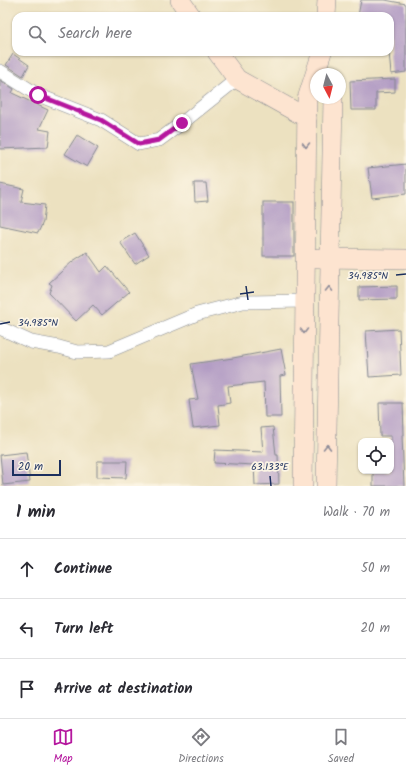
<!DOCTYPE html>
<html lang="en">
<head>
<meta charset="utf-8">
<style>
	body { margin:0; font-family:Kalam,sans-serif; background:#f2f2f3; color:#2b2b33 }
	.controls { position:absolute; right:12px; bottom:12px; display:grid; overflow:hidden; border-radius:8px; box-shadow:0 1px 3px #0004 }
	.controls button { width:36px; height:36px; display:grid; place-items:center; padding:0; border:0; border-bottom:1px solid #e1e1e2; background:#fff; color:#2b2b33; font:20px sans-serif }
	.compass { position:absolute; left:310px; top:68px; width:36px; height:36px; border-radius:50%; background:#fff; box-shadow:0 1px 3px #0004; rotate:173deg }
	.scale { position:absolute; left:12px; bottom:10px; width:49px; box-sizing:border-box; padding-left:4px; border:2px solid #1b2f5e; border-top:0; font-size:11px; line-height:14px; white-space:nowrap; color:#1b2f5e; -webkit-text-stroke:3px #fcf5e5; paint-order:stroke }
	.stop { position:absolute; width:12px; height:12px; margin:-9px; border:3px solid #b5179e; border-radius:50%; background:#fff }
	.stop.end { background:#b5179e; border-color:#fff; box-shadow:0 1px 4px #0008 }
	.list { margin:0; padding:0; list-style:none }
	h2 { display:flex; justify-content:space-between; align-items:center; height:52px; margin:0; padding:0 16px; font-size:17px }
	h2 small { font-size:13px; font-weight:400; color:#7c7c81 }
	.list li { display:grid; grid-template-columns:26px 1fr auto; gap:12px; align-items:center; box-sizing:border-box; height:60px; padding:0 16px; border-top:1px solid #e1e1e2 }
	.list b { display:block; font-size:15px; white-space:nowrap }
	.list em { font-size:13px; font-style:normal; color:#7c7c81 }
	.icon { flex:none; width:22px; height:22px; fill:none; stroke:currentColor; stroke-width:2; stroke-linecap:round; stroke-linejoin:round }
	.map { position:relative; flex:none; width:406px; height:486px; overflow:hidden }
	.search { position:absolute; background:#fff; box-shadow:0 1px 3px #0004; left:12px; right:12px; top:12px; height:44px; display:flex; align-items:center; gap:10px; box-sizing:border-box; padding:0 14px; border-radius:12px; color:#7c7c81; font-size:15px }
	.sheet { height:232px; background:#fff }
	nav { display:flex; justify-content:space-around; align-items:center; box-sizing:border-box; height:56px; border-top:1px solid #e1e1e2; background:#fff; font-size:11px; color:#7c7c81 }
	nav a { display:grid; justify-items:center; gap:2px }
	nav .on { color:#b5179e }
	.map>svg:first-child { display:block }
	.building { fill:#b29cc4 }
	.lines { fill:none; stroke-linecap:round; stroke-linejoin:round }
	.street-casing { stroke:#84888f; stroke-width:14 }
	.secondary-casing { stroke:#84888f; stroke-width:20 }
	.street { stroke:#fff; stroke-width:13 }
	.secondary { stroke:#fde4d0; stroke-width:19 }
	.oneway { stroke:#8c8a97 }
	.route { stroke:#b5179e; stroke-width:5 }
	.ticks { fill:none; stroke:#1b2f5e; stroke-width:1.5 }
	.ticks-label { font-size:10px; text-anchor:middle; fill:#1b2f5e; stroke:#fcf5e5; stroke-width:3.5; stroke-linejoin:round; paint-order:stroke }
</style>
</head>
<body>
<div class="map">
<svg width="406" height="486" viewBox="0 0 406 486">
	<rect width="100%" height="100%" fill="#fcf5e5"/>
	<filter id="ink" filterUnits="userSpaceOnUse"><feTurbulence type="fractalNoise" baseFrequency=".025" numOctaves="2"/><feDisplacementMap in="SourceGraphic" scale="8" xChannelSelector="R" yChannelSelector="G"/><feConvolveMatrix kernelMatrix="1 2 1 2 8 2 1 2 1" color-interpolation-filters="sRGB"/></filter>
	<filter id="wash" filterUnits="userSpaceOnUse"><feTurbulence type="fractalNoise" baseFrequency=".012" numOctaves="4" result="noise"/><feDisplacementMap in="SourceGraphic" scale="16" xChannelSelector="R" yChannelSelector="G"/><feGaussianBlur stdDeviation="0.9" result="paint"/><feColorMatrix in="noise" values="0 0 0 0 0 0 0 0 0 0 0 0 0 0 0 0 0 1.4 0 .05"/><feComposite in="paint" operator="in"/></filter>
	<g filter="url(#wash)">
		<rect width="100%" height="100%" fill="#ece1c0"/>
		<g id="blocks">
			<g class="building">
				<polygon points="361,0 385,0 406,4 406,72 391,74 389,52 390,52 390,16 358,16"/>
				<polygon points="13,54 29,65 23,76 6,65"/>
				<polygon points="395,79 395,92 376,93 376,110 351,110 350,81"/>
				<polygon points="0,80 14,89 12,93 48,110 39,129 50,131 48,147 0,149"/>
				<polygon points="77,135 98,148 87,167 65,154"/>
				<polygon points="406,164 406,194 372,198 368,168"/>
				<polygon points="194,183 206,183 208,201 195,202"/>
				<polygon points="0,184 24,189 21,202 45,205 43,222 38,233 0,225"/>
				<rect x="263" y="202" width="31" height="54"/>
				<polygon points="135,233 149,255 135,264 120,242"/>
				<polygon points="87,252 101,272 107,266 129,292 102,315 93,305 76,321 49,293 52,285 49,283 73,261"/>
				<polygon points="397,286 397,299 359,300 359,287"/>
				<polygon points="399,329 401,375 369,377 366,331"/>
				<polygon points="281,349 286,375 280,376 281,417 265,417 264,382 228,386 230,403 218,405 220,425 193,428 189,400 198,399 191,364 233,358"/>
				<polygon points="379,403 403,403 404,435 402,435 404,486 373,486 373,471 391,471 391,436 380,436"/>
				<polygon points="273,427 276,455 278,455 279,484 255,485 254,465 214,463 215,450 263,452 261,428"/>
				<polygon points="26,452 30,482 3,485 0,455"/>
				<polygon points="97,461 127,461 126,478 97,477"/>
			</g>
		</g>
	</g>
	<g filter="url(#ink)">
		<use href="#blocks" fill-opacity="0" stroke="#84888f" stroke-width="1"/>
		<g class="lines">
			<defs>
				<g id="street">
					<polyline points="0,71 38,95 101,120 139,144 159,140 182,123 237,79"/>
					<polyline points="0,328 31,342 59,347 77,352 109,351 197,314 243,302 304,301"/>
				</g>
				<g id="secondary">
					<polyline points="180,0 191,16"/>
					<polyline points="326,16 327,0"/>
					<polyline points="217,52 237,79 307,118"/>
					<polyline points="317,258 406,259"/>
					<polyline points="303,486 307,99 322,52"/>
					<polyline points="326,486 333,98"/>
				</g>
			</defs>
			<use href="#street" class="street-casing"/>
			<use href="#secondary" class="secondary-casing"/>
			<use href="#street" class="street"/>
			<use href="#secondary" class="secondary"/>
		</g>
		<defs><path id="oneway-chevron" d="M-2-3.5L2.5 0L-2 3.5" fill="none" stroke-width="1.6" stroke-linecap="round" stroke-linejoin="round"/></defs>
		<g class="oneway">
			<use href="#oneway-chevron" transform="translate(306 145) rotate(91)"/>
			<use href="#oneway-chevron" transform="translate(329 289) rotate(-89)"/>
			<use href="#oneway-chevron" transform="translate(304 331) rotate(90)"/>
			<use href="#oneway-chevron" transform="translate(327 447) rotate(-89)"/>
		</g>
	</g>
	<g class="lines" filter="url(#ink)">
		<polyline class="route" points="38,95 101,120 139,144 159,140 182,123"/>
	</g>
	<path class="ticks" d="M396,275L406,274M246,286L248,300M240,294L254,292M0,324L10,322M270,476L271,486"/>
	<g class="ticks-label">
		<text x="368" y="279">34.985°N</text>
		<text x="38" y="326">34.985°N</text>
		<text x="270" y="470">63.133°E</text>
	</g>
</svg>
<div class="controls">
<button><svg class="icon" aria-label="locate" viewBox="0 0 24 24"><circle cx="12" cy="12" r="6"/><path d="M12 2v4M12 18v4M2 12h4M18 12h4"/></svg></button>
</div>
<svg class="compass" viewBox="-18 -18 36 36"><path d="M0-13l5 13h-10z" fill="#e53935"/><path d="M0 13l5-13h-10z" fill="#7c7c81"/></svg>
<div class="scale">20 m</div>
<div class="stop" style="left:38px;top:95px"></div>
<div class="stop end" style="left:182px;top:123px"></div>
<div class="search"><svg class="icon" aria-label="search" viewBox="0 0 24 24"><circle cx="10" cy="10" r="6"/><path d="M15 15l6 6"/></svg>Search here</div>
</div>
<section class="sheet">
<h2>1 min<small>Walk · 70 m</small></h2>
<ul class="list">
<li><svg class="icon" aria-label="ahead" viewBox="0 0 24 24"><path d="M12 20V5M6 11l6-6 6 6"/></svg><div><b>Continue</b></div><em>50 m</em></li>
<li><svg class="icon" aria-label="left" viewBox="0 0 24 24"><path d="M17 20v-9H6M10 6l-5 5 5 5"/></svg><div><b>Turn left</b></div><em>20 m</em></li>
<li><svg class="icon" aria-label="arrive" viewBox="0 0 24 24"><path d="M6 21V4h12l-3 4 3 4H6"/></svg><div><b>Arrive at destination</b></div></li>
</ul>
</section>
<nav>
<a class="on"><svg class="icon" aria-label="map" viewBox="0 0 24 24"><path d="M3 6l6-2 6 2 6-2v14l-6 2-6-2-6 2zM9 4v14M15 6v14"/></svg>Map</a>
<a><svg class="icon" aria-label="directions" viewBox="0 0 24 24"><path d="M12 3l9 9-9 9-9-9zM9 14v-3h6M13 9l2 2-2 2"/></svg>Directions</a>
<a><svg class="icon" aria-label="saved" viewBox="0 0 24 24"><path d="M7 4h10v16l-5-4-5 4z"/></svg>Saved</a>
</nav>
</body>
</html>
